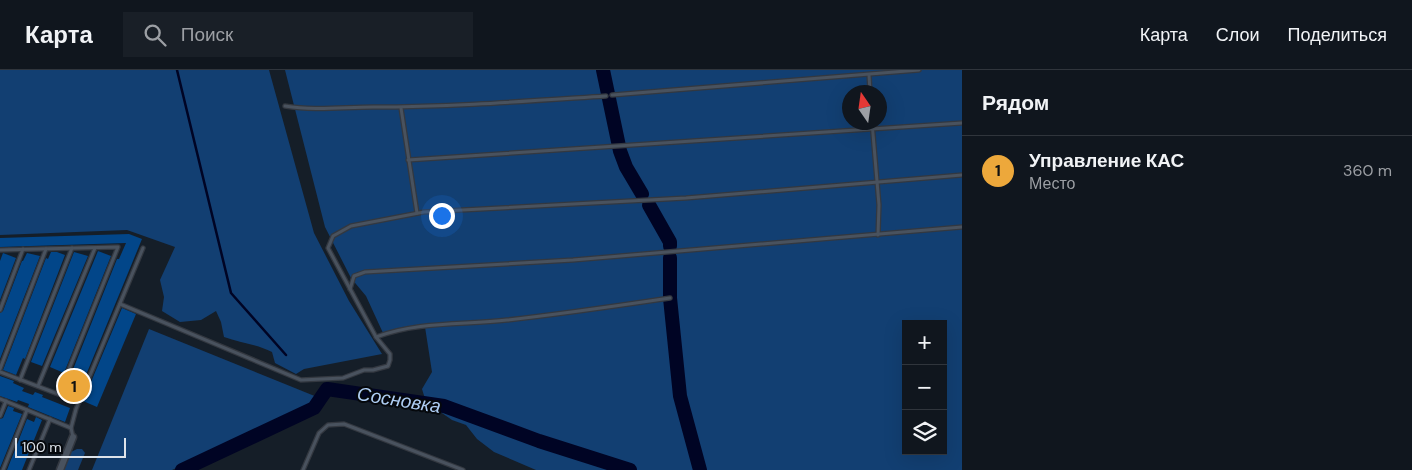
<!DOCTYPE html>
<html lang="ru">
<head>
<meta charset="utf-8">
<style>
	body { margin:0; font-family:"DM Sans",sans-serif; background:#191f27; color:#f1f3f6 }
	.controls { position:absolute; right:15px; bottom:15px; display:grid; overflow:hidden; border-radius:0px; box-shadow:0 5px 20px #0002 }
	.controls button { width:45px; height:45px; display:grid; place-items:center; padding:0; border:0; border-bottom:1px solid #30353c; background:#10161e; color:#f1f3f6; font:25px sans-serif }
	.compass { position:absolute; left:842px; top:15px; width:45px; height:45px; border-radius:50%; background:#10161e; box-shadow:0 5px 20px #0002; rotate:347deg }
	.scale { position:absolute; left:15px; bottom:12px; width:111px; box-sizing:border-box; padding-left:5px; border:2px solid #dde3ea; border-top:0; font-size:14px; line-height:18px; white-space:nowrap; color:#dde3ea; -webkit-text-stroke:4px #05080c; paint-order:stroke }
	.you { position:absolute; left:441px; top:145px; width:18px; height:18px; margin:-12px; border:4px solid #fff; border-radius:50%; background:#1a73e8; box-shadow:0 0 0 8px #1a73e833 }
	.badge { display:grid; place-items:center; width:32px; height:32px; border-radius:50%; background:#eda83b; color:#111; font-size:16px; font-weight:700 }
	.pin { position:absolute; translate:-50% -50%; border:2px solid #fff; box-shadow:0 1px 5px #0006 }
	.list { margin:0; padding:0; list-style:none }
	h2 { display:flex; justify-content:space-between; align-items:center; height:65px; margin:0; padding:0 20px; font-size:21px }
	h2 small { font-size:16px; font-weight:400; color:#9c9fa4 }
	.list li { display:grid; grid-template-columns:32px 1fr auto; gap:15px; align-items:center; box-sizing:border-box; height:70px; padding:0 20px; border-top:1px solid #30353c }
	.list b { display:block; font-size:19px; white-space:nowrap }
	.list p { margin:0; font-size:16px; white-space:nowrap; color:#9c9fa4 }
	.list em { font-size:16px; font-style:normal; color:#9c9fa4 }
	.icon { flex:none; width:28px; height:28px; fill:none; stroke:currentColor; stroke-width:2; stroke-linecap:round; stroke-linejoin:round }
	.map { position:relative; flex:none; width:962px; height:400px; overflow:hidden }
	header { display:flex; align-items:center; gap:30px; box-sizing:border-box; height:70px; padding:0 25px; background:#10161e; border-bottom:1px solid #30353c }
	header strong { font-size:24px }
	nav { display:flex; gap:28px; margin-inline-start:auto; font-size:18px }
	.search { width:350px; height:45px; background:#191f27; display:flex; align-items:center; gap:12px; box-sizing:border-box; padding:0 18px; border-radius:0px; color:#9c9fa4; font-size:19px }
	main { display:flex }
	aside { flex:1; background:#10161e }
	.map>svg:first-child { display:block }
	.green { fill:#123f72; fill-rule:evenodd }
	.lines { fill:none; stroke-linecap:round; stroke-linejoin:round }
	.stream { stroke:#000424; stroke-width:2.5 }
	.river { stroke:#000424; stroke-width:14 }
	.building { fill:#024689 }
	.lane-casing { stroke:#333840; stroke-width:5.5 }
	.street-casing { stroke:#333840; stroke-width:9 }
	.lane { stroke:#49525e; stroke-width:3 }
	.street { stroke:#49525e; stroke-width:6 }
	.labels { text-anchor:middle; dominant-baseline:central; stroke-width:4; stroke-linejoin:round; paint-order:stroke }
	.water-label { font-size:19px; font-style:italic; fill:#aecdf3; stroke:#05080c }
</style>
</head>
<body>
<header>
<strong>Карта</strong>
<div class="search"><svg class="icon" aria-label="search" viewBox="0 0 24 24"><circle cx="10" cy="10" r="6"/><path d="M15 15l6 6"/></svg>Поиск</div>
<nav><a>Карта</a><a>Слои</a><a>Поделиться</a></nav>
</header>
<main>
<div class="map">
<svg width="962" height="400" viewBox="0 0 962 400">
	<rect width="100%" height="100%" fill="#151e28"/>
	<g class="green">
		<path d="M0,0H269L314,163L349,231L382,284L304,299L296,304L275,293L272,282C257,274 240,273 224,267L221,252L216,241L201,250L180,252L162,241L164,227L160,210L175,177L127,160L0,165Z"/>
		<path d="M285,0H962V400H536L494,382L477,369L466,355L452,350L426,332L422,319L432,302L425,257L383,263L366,226L351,208L325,157ZM849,22H879V52H849ZM906,254H943V381H906Z"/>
		<polygon points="149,259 322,329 172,400 92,400"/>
		<polygon points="77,379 82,379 85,383 78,400 64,400 71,382"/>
	</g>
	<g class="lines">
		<polyline class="stream" points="177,0 231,223 286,285"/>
		<g class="river">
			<polyline points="603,0 620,81 626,97 642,124"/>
			<polyline points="649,135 670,172 670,176"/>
			<polyline points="670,188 670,228 680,326 700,400"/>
			<polyline points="182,400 314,338 327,319 444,336 539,371 630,400"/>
		</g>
	</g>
	<g class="building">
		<polygon points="129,164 142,169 79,322 66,317 117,189 119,189 126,173 0,177 0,168"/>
		<polygon points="98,181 111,186 64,303 50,297"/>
		<polygon points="51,182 57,182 65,185 25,289 23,288 16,305 3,300 46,188 48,189"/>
		<polygon points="74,182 88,186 42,296 31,292"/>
		<polygon points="3,183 16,188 0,230 0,191"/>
		<polygon points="27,183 40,186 0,289 0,243 3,241 22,191 23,191"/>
		<polygon points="122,238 136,244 97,337 83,331"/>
		<polygon points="0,306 14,311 13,313 24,318 22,321 33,325 35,322 43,325 42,327 70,338 65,352 28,337 29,334 18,330 17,332 0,326"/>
		<polygon points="8,336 14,338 13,341 22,344 0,398 0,349 3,348"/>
		<polygon points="36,347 42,350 22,400 7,400 27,349 34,352"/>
	</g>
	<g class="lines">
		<defs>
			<g id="lane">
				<polyline points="869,5 870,22"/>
				<polyline points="612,25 919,0"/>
				<path d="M285,36C315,41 344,37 373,37C451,37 529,31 606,26"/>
				<polyline points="401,38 417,143"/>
				<polyline points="872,52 879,135 878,165"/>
				<polyline points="408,90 962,53"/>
				<polyline points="0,180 118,177 59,324"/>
				<polyline points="350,219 354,206 365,202 573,190 962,157"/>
				<polyline points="120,234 301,310 343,308 364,300 373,300 388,296 390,290 390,284 376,267 328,178 333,166 351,156 424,142 686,128 962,105"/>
				<polyline points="0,240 23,179"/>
				<path d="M376,267C418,251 464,255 507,250C562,244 616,236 670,228"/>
				<polyline points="0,299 46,179"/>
				<polyline points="0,302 79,332"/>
				<polyline points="20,310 72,178"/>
				<polyline points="38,316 95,178"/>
				<polyline points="0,329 71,358"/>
				<polyline points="0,346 6,331"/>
				<polyline points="73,367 71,358 76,339 143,178"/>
				<polyline points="3,400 27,340"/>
				<polyline points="29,400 50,349"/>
				<polyline points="303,400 319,363 328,355 344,354 463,400"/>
			</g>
			<polyline id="street" points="60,400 73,367"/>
		</defs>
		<use href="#lane" class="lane-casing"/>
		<use href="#street" class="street-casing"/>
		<use href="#lane" class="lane"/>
		<use href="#street" class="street"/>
	</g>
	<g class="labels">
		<g class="water-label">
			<text transform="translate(399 330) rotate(9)">Сосновка</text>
		</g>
	</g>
</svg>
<div class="controls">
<button>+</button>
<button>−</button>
<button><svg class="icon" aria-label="layers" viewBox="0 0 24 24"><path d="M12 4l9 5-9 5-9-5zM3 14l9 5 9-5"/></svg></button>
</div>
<svg class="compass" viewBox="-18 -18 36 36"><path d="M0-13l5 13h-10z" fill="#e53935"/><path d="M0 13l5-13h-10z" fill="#9c9fa4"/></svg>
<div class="scale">100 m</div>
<div class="you"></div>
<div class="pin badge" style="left:74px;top:316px">1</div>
</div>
<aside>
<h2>Рядом<small></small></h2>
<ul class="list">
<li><span class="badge">1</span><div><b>Управление КАС</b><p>Место</p></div><em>360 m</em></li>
</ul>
</aside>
</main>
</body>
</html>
